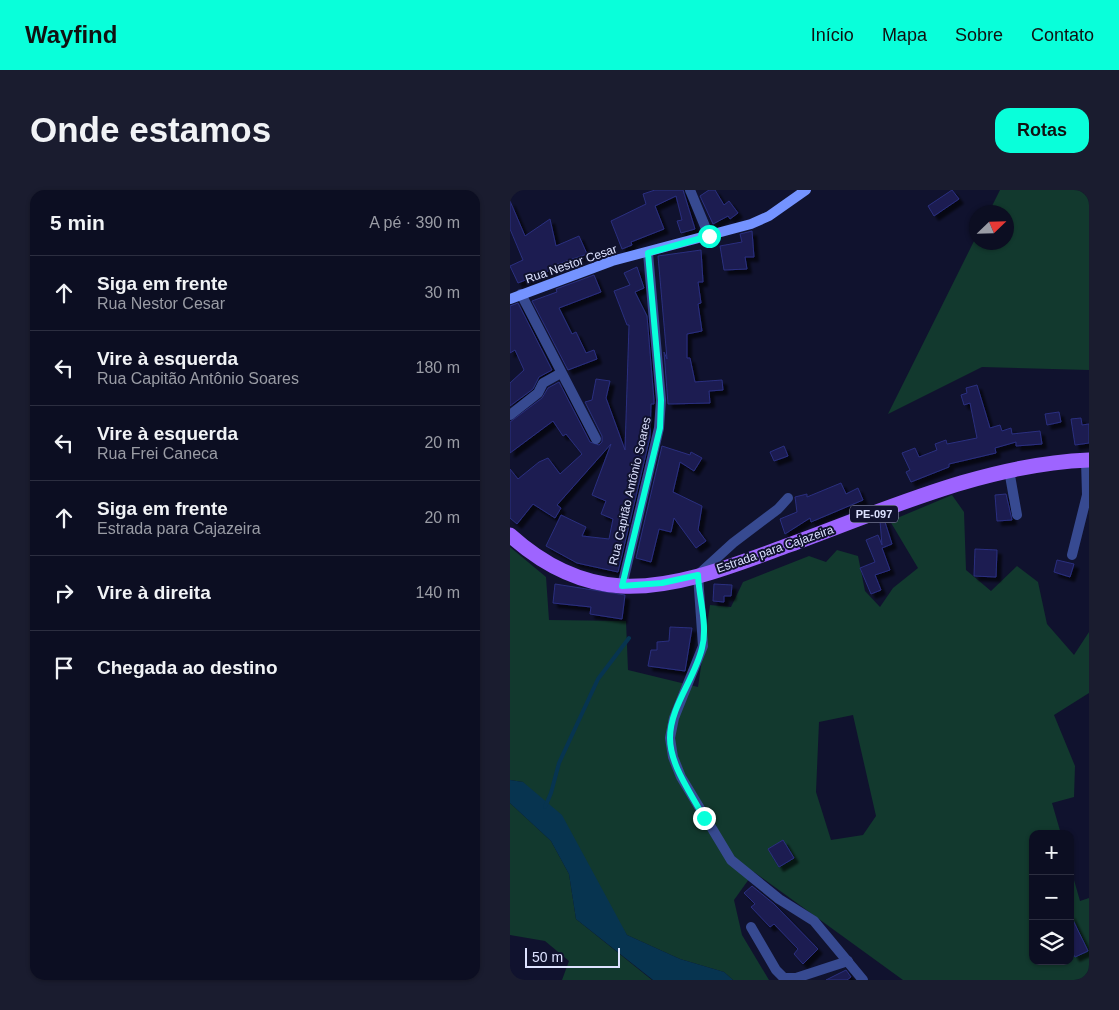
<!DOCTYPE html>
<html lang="pt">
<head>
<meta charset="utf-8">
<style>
	body { margin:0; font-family:Helvetica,sans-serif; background:#1a1c2f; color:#f1f3f6 }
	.controls { position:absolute; right:15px; bottom:15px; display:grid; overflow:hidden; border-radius:10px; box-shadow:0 1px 4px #0004 }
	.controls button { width:45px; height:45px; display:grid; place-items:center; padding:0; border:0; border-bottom:1px solid #2c2e40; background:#0c0e22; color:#f1f3f6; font:25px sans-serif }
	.compass { position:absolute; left:459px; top:15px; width:45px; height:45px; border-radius:50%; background:#0c0e22; box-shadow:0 1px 4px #0004; rotate:67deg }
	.scale { position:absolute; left:15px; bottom:12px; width:95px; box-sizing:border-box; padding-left:5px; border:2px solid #dde2ff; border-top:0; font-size:14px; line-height:18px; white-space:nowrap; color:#dde2ff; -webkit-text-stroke:4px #10122e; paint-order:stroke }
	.stop { position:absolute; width:15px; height:15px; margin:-11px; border:4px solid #09ffda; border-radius:50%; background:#fff }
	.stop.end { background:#09ffda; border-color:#fff; box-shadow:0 1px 5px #0008 }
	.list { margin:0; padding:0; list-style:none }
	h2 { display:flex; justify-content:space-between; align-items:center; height:65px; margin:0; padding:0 20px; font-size:21px }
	h2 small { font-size:16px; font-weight:400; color:#9a9ca5 }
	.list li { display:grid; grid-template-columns:32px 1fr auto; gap:15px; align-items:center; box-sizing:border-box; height:75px; padding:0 20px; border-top:1px solid #2c2e40 }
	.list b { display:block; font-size:19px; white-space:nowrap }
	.list p { margin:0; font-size:16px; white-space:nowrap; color:#9a9ca5 }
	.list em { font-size:16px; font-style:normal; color:#9a9ca5 }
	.icon { flex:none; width:28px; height:28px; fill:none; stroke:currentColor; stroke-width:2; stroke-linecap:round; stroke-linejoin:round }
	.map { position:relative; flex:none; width:579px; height:790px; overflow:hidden; border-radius:15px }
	header { display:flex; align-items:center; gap:30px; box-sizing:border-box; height:70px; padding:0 25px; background:#09ffda; color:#111 }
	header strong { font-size:24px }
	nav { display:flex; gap:28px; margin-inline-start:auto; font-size:18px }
	.intro { display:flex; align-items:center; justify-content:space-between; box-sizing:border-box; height:120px; padding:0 30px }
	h1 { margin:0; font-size:35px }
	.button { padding:12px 22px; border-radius:15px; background:#09ffda; color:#111; font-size:18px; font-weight:700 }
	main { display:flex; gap:30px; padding:0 30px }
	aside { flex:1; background:#0c0e22; border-radius:15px; box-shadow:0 1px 4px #0004 }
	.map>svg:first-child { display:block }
	.green { fill:#12392e; fill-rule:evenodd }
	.water { fill:#073450 }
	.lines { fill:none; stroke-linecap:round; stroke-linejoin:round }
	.stream { stroke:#073450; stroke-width:4 }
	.building { fill:#1a1d51; stroke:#2b2f7f; filter:url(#shadow) }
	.street { stroke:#374a91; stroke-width:10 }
	.secondary { stroke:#7493ff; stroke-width:10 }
	.primary { stroke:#9e64ff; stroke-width:15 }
	.route { stroke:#09ffda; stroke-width:6 }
	.labels { text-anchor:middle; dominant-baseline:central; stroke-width:4; stroke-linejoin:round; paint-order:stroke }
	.shield { fill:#10122e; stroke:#a0a4c0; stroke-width:1 }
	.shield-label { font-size:11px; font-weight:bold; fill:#dde2ff }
	.street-label { font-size:12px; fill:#dde2ff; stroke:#10122e }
</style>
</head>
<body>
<header>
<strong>Wayfind</strong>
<nav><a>Início</a><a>Mapa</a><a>Sobre</a><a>Contato</a></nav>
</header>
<div class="intro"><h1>Onde estamos</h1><a class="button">Rotas</a></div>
<main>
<aside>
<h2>5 min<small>A pé · 390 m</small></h2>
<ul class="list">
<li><svg class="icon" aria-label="ahead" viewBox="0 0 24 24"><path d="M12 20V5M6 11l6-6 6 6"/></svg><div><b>Siga em frente</b><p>Rua Nestor Cesar</p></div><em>30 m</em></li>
<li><svg class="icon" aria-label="left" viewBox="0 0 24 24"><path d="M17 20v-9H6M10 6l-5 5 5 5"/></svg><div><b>Vire à esquerda</b><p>Rua Capitão Antônio Soares</p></div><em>180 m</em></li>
<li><svg class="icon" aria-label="left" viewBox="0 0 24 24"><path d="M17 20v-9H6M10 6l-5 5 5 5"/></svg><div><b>Vire à esquerda</b><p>Rua Frei Caneca</p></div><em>20 m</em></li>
<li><svg class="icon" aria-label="ahead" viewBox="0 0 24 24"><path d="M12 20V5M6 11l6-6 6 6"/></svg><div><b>Siga em frente</b><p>Estrada para Cajazeira</p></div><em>20 m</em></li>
<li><svg class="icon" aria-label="right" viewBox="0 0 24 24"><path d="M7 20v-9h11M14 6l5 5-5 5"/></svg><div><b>Vire à direita</b></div><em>140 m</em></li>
<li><svg class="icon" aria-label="arrive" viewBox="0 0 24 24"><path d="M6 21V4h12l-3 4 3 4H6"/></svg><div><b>Chegada ao destino</b></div></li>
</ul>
</aside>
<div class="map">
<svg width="579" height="790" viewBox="0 0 579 790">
	<defs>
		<filter id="shadow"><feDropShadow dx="4.5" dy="4.5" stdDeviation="1" flood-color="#0009"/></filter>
	</defs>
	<rect width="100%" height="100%" fill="#10122e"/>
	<g class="green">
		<polygon points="490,0 579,0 579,180 472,177 378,224 466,47 467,52 497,52 497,22 479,22"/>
		<path d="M442,305L454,322L456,380L481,401L507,376L528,392L537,434L564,465L579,442V503L544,525L565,576L564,607L542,613L551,644H523V771H560V676L570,711L579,708V790H393L244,682L224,710L232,745L259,790H223L214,782L170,769L117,745L13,592L0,590V357L36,387L39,430L116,431L118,480L188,497L200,415L221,417L233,392L299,366L316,372L327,360L348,366L355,401L370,417L383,398L408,378L380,331ZM343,525L366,626L353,645L321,650L306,602L309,532Z"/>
		<polygon points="0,613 41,651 59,684 66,729 142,790 52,790 59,771 35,751 0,745"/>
	</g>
	<polygon class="water" points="0,590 13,592 52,625 117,745 170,769 214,782 223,790 143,790 66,729 59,684 41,651 0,613"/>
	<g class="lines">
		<polyline class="stream" points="35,617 41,603 49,573 88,489 119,448"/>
	</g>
	<g class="building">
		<polygon points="145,0 173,0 185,39 171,43 167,31 172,30 166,6 145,16 154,39 121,52 122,55 112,59 101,31 136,14 133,4"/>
		<polygon points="199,0 205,0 214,15 219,11 228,23 220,29 218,26 203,34 190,6"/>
		<polygon points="442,0 449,9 424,26 418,16"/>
		<polygon points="0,11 15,46 40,29 46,56 69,46 77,64 42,76 43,79 8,93 0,76 13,70 0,39"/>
		<polygon points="242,41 244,67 235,67 237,79 214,80 210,56 232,52 230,44"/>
		<polygon points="191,60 193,92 188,92 191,113 188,114 192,141 177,144 177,168 180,168 185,192 212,190 213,200 199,201 200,213 158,214 154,162 157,169 148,66"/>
		<polygon points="127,77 134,98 125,102 137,126 144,210 144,214 141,214 140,247 108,382 67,373 36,356 51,325 76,337 72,346 99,349 103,329 91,324 96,311 82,305 101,254 47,315 51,318 45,328 23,314 7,334 0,328 0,279 8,289 29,272 38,268 50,284 72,264 56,244 53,246 43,231 0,263 0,232 32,208 38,198 49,192 80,252 89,255 92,252 92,246 75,212 82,210 86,189 100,191 96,208 115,260 119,135 117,135 104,101 120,95 114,83"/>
		<polygon points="84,85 91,102 49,118 62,144 66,142 76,163 84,160 87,169 58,180 22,111 47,102 46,99"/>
		<polygon points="8,113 42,180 29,187 23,199 0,216 0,193 14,180 5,160 0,163 0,116"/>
		<polygon points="467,195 480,238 490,235 492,241 501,238 502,244 530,241 532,254 506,256 506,252 485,258 486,263 439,274 439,277 401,292 396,282 400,280 392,263 405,258 409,267 427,260 425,254 436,250 437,254 467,248 460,213 454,215 451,205 457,203 456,198"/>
		<polygon points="549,222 551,232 537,235 535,224"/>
		<polygon points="571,228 572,235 579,234 579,253 565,255 561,229"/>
		<polygon points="152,256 180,265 181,262 192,268 184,281 170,272 163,302 192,316 188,340 196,351 186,358 164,328 161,342 149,339 141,372 126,368"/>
		<polygon points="274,256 278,266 264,271 260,262"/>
		<polygon points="331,293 336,304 348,298 353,310 301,332 300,328 275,344 270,329 287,322 285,307 297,304 297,307"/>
		<polygon points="496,304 502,330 487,331 485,305"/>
		<polygon points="374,329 382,354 372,358 380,380 365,385 371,400 361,404 350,378 365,372 356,350 368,345 372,355 370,331"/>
		<polygon points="465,359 487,360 486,387 464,386"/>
		<polygon points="547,370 564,374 560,387 544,382"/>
		<polygon points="45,394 115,405 112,429 80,424 81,417 43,413"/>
		<polygon points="204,394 222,395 221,406 214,406 214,412 203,411"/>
		<polygon points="160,437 182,438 175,481 138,476 141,460 147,460 147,452 159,451"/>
		<polygon points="273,650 284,668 269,677 258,659"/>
		<polygon points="242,696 264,714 308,759 293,774 284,764 288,759 264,734 260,737 241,717 245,714 234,703"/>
		<polygon points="560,724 578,761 565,767 560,758"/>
		<polygon points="336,780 341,787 337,790 316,790"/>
	</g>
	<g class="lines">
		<g class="street">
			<polyline points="180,0 199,46"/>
			<polyline points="11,104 86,249"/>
			<polyline points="0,225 28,203 33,193 51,183"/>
			<polyline points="499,280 507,325"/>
			<polyline points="278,308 268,319 223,353 188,385 193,456 164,528 160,548 163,567 171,587 221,670 269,709 304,731 353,790"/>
			<polyline points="562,365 577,305 576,270"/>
			<polyline points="112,396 149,238 151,210 138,63"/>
			<polyline points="241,737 266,780 274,788 286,788 338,771"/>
		</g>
		<polyline class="secondary" points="0,109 102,71 241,34 259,26 296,0"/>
		<path class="primary" d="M0,345C32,374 68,393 111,396C167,399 227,374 279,355C375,320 475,274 579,270"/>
	</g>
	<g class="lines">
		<path class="route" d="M194,628C182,604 160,576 160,548C160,517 185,488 192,458C198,436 189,408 188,385L152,393L112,396L150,238L151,210L138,63L199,46"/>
	</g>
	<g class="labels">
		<rect class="shield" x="340" y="315.5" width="48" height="17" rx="4"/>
		<g class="shield-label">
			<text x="364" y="324">PE-097</text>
		</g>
		<g class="street-label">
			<text transform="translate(61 74) rotate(-19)">Rua Nestor Cesar</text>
			<text transform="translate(120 301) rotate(-77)">Rua Capitão Antônio Soares</text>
			<text transform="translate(265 359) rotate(-19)">Estrada para Cajazeira</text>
		</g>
	</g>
</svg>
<div class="controls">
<button>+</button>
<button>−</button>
<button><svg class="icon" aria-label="layers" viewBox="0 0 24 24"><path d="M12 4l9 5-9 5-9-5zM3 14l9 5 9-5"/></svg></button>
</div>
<svg class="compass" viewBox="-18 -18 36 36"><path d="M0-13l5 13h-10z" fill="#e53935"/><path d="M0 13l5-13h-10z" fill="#9a9ca5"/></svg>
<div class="scale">50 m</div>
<div class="stop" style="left:199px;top:46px"></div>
<div class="stop end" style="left:194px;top:628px"></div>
</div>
</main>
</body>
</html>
